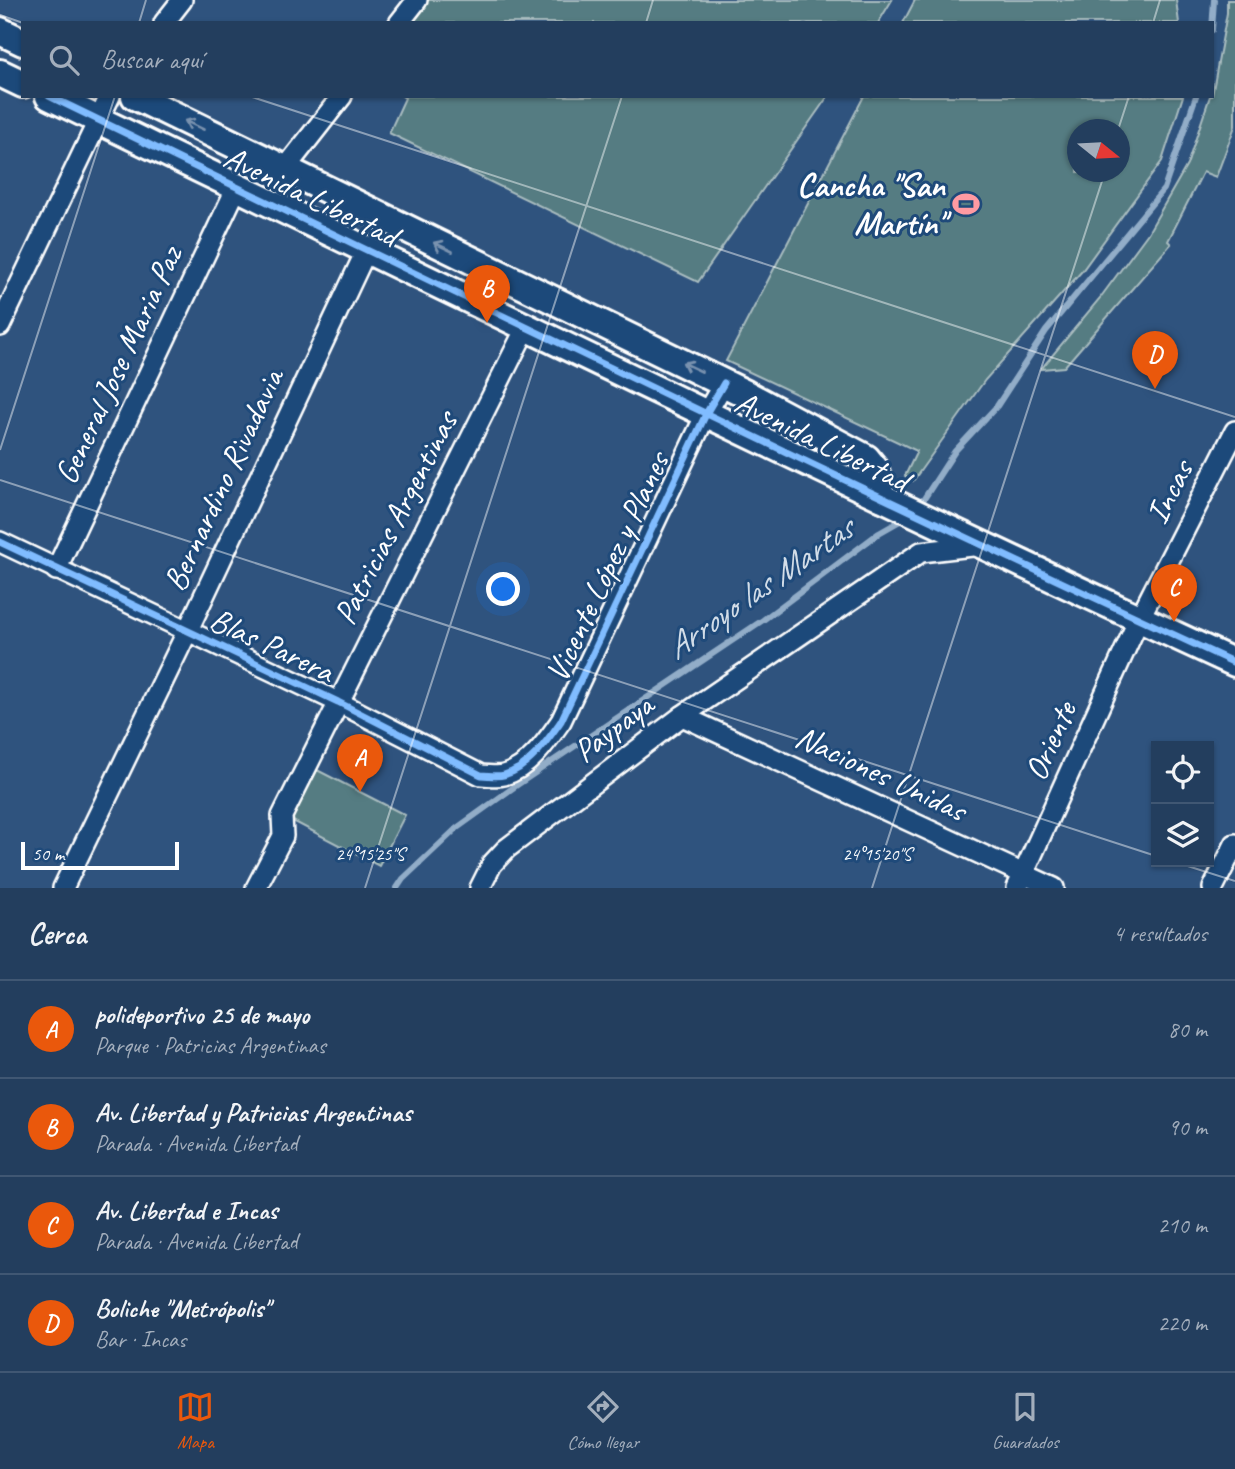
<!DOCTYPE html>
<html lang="es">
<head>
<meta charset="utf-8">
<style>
	body { margin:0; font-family:Caveat,sans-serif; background:#2f4967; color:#f1f3f6 }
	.controls { position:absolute; right:21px; bottom:21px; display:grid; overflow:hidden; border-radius:0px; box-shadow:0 2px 5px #0004 }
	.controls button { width:63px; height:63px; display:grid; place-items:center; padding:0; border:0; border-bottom:2px solid #405773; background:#233e5e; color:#f1f3f6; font:35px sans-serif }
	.compass { position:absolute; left:1067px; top:119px; width:63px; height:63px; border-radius:50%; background:#233e5e; box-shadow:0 2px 5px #0004; rotate:108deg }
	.scale { position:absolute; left:21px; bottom:18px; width:158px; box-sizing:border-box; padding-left:7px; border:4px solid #fff; border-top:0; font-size:19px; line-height:24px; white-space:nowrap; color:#fff; -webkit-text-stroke:5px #1f4a7a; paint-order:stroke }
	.you { position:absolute; left:504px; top:590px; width:24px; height:24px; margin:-18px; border:5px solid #fff; border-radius:50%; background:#1a73e8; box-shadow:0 0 0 10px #1a73e833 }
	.badge { display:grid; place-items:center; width:46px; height:46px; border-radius:50%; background:#ea580c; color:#fff; font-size:23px; font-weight:700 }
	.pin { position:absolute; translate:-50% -58px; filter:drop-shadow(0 2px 4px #0008) }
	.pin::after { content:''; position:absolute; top:37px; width:24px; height:21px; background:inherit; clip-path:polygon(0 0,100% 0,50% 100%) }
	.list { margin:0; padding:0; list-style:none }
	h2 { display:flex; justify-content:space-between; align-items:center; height:91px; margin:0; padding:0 28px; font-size:30px }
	h2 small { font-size:23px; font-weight:400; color:#a3aebc }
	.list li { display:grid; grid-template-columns:46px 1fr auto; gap:21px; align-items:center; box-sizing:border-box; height:98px; padding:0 28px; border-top:2px solid #405773 }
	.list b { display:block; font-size:26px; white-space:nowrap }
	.list p { margin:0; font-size:23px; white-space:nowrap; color:#a3aebc }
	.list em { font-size:23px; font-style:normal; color:#a3aebc }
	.icon { flex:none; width:38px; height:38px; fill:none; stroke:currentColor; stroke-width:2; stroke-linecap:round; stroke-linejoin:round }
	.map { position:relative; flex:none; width:1235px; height:888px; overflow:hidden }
	.search { position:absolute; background:#233e5e; box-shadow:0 2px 5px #0004; left:21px; right:21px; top:21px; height:77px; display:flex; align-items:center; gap:18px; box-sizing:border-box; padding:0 24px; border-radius:0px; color:#a3aebc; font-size:26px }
	.sheet { height:483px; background:#233e5e }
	nav { display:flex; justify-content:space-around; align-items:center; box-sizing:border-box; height:98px; border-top:2px solid #405773; background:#233e5e; font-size:19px; color:#a3aebc }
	nav a { display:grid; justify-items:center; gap:4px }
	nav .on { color:#ea580c }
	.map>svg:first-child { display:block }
	.green { fill:#547b82; stroke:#aabdc0; stroke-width:2; fill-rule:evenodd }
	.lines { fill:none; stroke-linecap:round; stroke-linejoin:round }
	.stream { stroke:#92adc8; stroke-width:6 }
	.street-casing { stroke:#fff; stroke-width:24 }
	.secondary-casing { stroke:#fff; stroke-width:32 }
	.street { stroke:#1f4a7a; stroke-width:19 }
	.secondary { stroke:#1f4a7a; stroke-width:26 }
	.cycleway-casing { stroke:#1f4a7a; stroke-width:11 }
	.cycleway { stroke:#80bcff; stroke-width:7 }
	.oneway { stroke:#7992af }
	.ticks { fill:none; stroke:#fff; stroke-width:2; stroke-opacity:0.45 }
	.labels { text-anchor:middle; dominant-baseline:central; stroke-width:6; stroke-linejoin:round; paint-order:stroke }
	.poi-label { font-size:33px; font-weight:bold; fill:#fff; stroke:#1f4a7a; text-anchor:end }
	.street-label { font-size:33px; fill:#fff; stroke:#1f4a7a }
	.water-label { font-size:35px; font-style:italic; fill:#d2dde8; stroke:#1f4a7a }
	.ticks-label { font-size:18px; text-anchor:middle; fill:#fff; stroke:#1f4a7a; stroke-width:6; stroke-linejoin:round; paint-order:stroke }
</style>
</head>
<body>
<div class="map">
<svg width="1235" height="888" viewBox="0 0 1235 888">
	<rect width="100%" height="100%" fill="#2f537e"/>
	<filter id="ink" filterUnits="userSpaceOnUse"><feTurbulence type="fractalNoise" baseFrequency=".0143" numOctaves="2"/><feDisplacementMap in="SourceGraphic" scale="14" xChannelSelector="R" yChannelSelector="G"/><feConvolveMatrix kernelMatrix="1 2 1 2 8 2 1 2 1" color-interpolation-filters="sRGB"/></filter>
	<g filter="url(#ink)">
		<g class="green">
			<polygon points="428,0 892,0 878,23 410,23"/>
			<polygon points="915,0 1176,0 1179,23 903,23"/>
			<polygon points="1227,0 1235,0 1235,126 1216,177 1203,172 1168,241 1171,244 1064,367 1041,369 1100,298 1148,233 1187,165 1210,96 1212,96 1227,13"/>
			<polygon points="402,96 828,96 698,282 389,133 405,98"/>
			<path d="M864,96H1183L1162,161L1082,271L985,380L913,481L905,476L917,451L726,361ZM1078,130H1120V172H1078Z"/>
			<polygon points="317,770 405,815 379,866 291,820"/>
		</g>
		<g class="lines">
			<g class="stream">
				<polyline points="1212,30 1214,0"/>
				<polyline points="918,508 955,451 997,406 1046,331 1164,189 1196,96"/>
				<polyline points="397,888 403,879 457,828 517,785 763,620 879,533 907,517"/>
			</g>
			<defs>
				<g id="street">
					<polyline points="164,23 182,0"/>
					<polyline points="399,23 417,0"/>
					<polyline points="284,170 342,96"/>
					<polyline points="0,326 110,96"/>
					<path d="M0,542L338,702L481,775C488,775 497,777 504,775C529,768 547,741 561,721L707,412L724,383"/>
					<polyline points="56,570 237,187"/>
					<polyline points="682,716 1054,888"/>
					<polyline points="63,888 187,632 367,249"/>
					<polyline points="256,888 283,836 282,816 526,328"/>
					<polyline points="480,888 492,864 506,849 682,716 921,552 981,545"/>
					<polyline points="1017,888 1139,619 1235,431"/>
					<polyline points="1213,888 1235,844"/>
				</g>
				<g id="secondary">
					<polyline points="0,31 23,42"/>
					<polyline points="0,73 23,84"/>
					<path d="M49,96C443,287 837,479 1235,663"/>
					<polyline points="135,96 746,394 866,458 875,469 881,497"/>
				</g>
			</defs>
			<use href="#street" class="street-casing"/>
			<use href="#secondary" class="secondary-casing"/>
			<use href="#street" class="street"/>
			<use href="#secondary" class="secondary"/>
			<defs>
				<g id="cycleway">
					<path d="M49,96C443,287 837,479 1235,663"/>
					<path d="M0,542L338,702L481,775C488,775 497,777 504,775C529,768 547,741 561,721L707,412L724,383"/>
				</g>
			</defs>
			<use href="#cycleway" class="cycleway-casing"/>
			<use href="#cycleway" class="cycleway"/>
		</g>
		<defs><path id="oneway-shaft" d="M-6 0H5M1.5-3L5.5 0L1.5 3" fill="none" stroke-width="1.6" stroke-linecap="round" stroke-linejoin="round" transform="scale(1.75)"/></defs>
		<g class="oneway">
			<use href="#oneway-shaft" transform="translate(194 125) rotate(-154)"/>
			<use href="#oneway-shaft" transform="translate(443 247) rotate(-154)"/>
			<use href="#oneway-shaft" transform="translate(692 367) rotate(-154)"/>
		</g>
	</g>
	<path class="ticks" d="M0,15L23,23M139,23L146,0M646,23L653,0M1153,23L1160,0M249,96L1235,417M1118,130L1129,96M0,450L115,96M0,480L1156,856M1175,862L1235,881M365,888L622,96M872,888L1105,172"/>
	<defs>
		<symbol id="stadium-bare" viewBox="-9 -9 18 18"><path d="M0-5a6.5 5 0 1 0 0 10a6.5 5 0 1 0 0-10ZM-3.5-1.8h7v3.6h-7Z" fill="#ff9aa2" stroke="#1f4a7a" stroke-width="2.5" paint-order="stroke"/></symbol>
	</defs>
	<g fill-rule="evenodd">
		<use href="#stadium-bare" x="947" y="185" width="38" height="38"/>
	</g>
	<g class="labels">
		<g class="poi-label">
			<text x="945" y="185">Cancha "San<tspan x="945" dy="38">Martín"</tspan></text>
		</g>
		<g class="street-label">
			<text transform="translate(311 196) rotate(26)">Avenida Libertad</text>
			<text transform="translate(118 365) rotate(-65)">General Jose Maria Paz</text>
			<text transform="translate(822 441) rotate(26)">Avenida Libertad</text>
			<text transform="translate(223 480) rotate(-65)">Bernardino Rivadavia</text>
			<text transform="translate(1169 492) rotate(-63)">Incas</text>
			<text transform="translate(395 518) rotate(-63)">Patricias Argentinas</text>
			<text transform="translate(607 567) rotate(-65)">Vicente López y Planes</text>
			<text transform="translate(272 645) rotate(25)">Blas Parera</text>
			<text transform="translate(613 728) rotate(-37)">Paypaya</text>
			<text transform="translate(1050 741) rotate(-66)">Oriente</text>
			<text transform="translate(881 773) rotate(25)">Naciones Unidas</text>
		</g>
		<g class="water-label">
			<text transform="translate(759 588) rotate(-35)">Arroyo las Martas</text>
		</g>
	</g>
	<g class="ticks-label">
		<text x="370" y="860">24°15'25"S</text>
		<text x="877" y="860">24°15'20"S</text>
	</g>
</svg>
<div class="controls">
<button><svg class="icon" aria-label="locate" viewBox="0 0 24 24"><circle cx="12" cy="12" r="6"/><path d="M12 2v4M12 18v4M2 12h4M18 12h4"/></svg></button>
<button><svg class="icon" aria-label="layers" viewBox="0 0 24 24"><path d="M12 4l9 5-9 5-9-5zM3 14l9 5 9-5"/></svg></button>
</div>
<svg class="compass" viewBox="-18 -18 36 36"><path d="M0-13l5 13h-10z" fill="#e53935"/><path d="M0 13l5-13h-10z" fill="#a3aebc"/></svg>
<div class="scale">50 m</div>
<div class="you"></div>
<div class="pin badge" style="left:360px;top:792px">A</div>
<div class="pin badge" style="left:487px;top:323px">B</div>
<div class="pin badge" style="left:1174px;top:622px">C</div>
<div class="pin badge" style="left:1155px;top:389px">D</div>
<div class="search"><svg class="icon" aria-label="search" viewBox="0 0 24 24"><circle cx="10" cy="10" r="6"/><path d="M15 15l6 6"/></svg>Buscar aquí</div>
</div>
<section class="sheet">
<h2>Cerca<small>4 resultados</small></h2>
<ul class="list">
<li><span class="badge">A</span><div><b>polideportivo 25 de mayo</b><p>Parque · Patricias Argentinas</p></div><em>80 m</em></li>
<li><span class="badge">B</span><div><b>Av. Libertad y Patricias Argentinas</b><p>Parada · Avenida Libertad</p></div><em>90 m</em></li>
<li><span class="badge">C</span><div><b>Av. Libertad e Incas</b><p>Parada · Avenida Libertad</p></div><em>210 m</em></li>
<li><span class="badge">D</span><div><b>Boliche &quot;Metrópolis&quot;</b><p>Bar · Incas</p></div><em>220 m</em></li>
</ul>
</section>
<nav>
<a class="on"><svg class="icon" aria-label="map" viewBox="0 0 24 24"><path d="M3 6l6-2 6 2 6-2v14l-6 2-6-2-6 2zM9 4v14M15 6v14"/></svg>Mapa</a>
<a><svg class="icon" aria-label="directions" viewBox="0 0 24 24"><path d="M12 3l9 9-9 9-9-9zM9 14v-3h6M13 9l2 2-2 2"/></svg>Cómo llegar</a>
<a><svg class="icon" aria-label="saved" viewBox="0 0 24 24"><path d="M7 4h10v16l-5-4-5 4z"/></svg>Guardados</a>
</nav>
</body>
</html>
